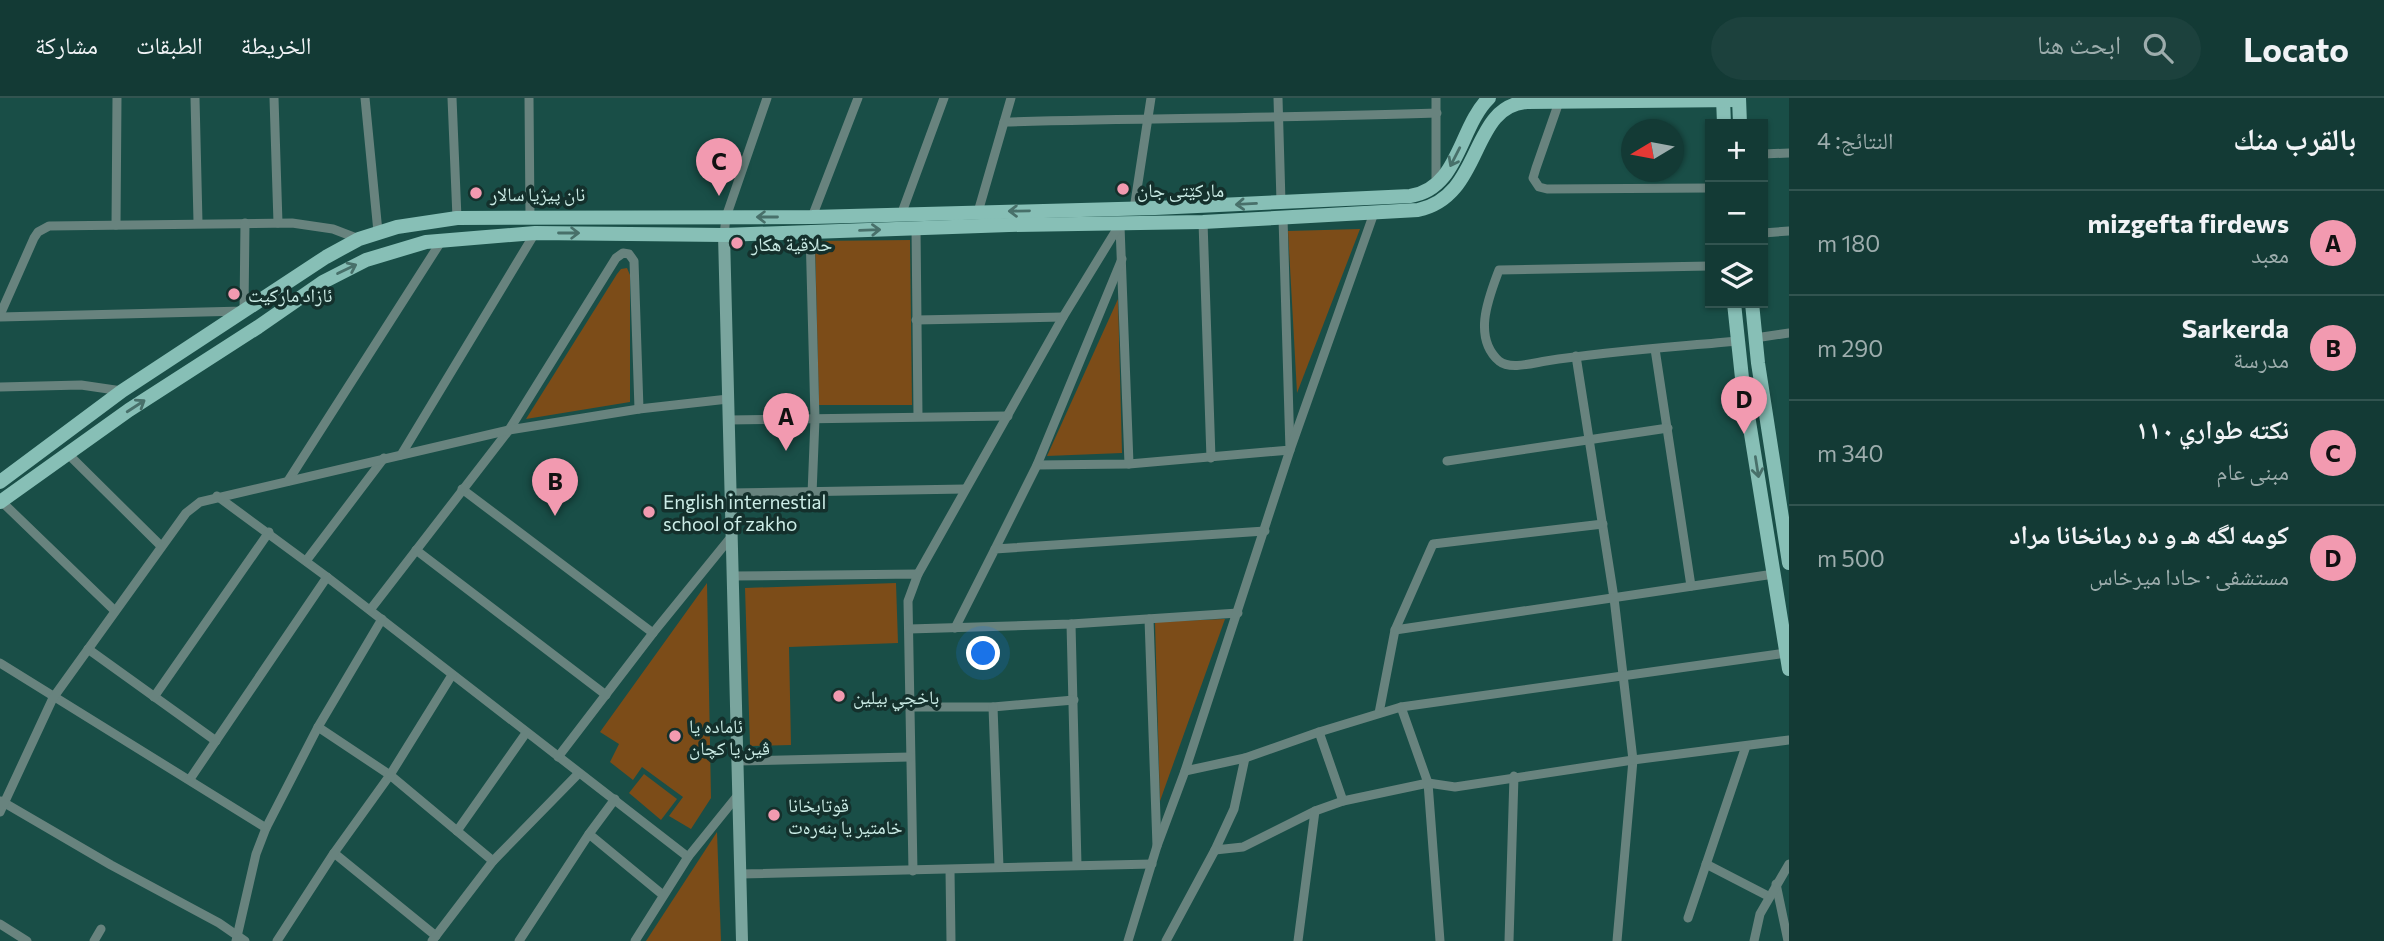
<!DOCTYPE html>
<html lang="ar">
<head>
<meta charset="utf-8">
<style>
	body { margin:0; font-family:Commissioner,"Noto Naskh Arabic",sans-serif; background:#1c413d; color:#f1f3f6; direction:rtl }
	.controls { position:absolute; right:21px; top:21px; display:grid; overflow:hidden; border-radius:0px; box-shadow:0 2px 5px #0004 }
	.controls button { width:63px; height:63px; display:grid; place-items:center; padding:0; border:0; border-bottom:2px solid #325450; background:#133a35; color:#f1f3f6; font:35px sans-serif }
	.compass { position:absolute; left:1621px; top:21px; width:63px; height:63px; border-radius:50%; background:#133a35; box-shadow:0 2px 5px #0004; rotate:260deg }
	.you { position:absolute; left:984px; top:556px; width:24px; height:24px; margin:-18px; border:5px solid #fff; border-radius:50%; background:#1a73e8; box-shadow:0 0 0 10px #1a73e833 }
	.badge { display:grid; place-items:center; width:46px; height:46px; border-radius:50%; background:#f29ab0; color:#111; font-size:23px; font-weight:700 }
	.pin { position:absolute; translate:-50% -58px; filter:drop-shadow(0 2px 4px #0008) }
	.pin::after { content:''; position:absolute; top:37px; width:24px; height:21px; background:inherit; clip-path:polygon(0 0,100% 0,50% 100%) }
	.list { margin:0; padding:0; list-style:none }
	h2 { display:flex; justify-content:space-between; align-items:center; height:91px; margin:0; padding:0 28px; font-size:30px }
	h2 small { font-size:23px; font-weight:400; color:#9dadad }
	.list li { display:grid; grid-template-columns:46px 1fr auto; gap:21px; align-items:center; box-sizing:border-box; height:105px; padding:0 28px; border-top:2px solid #325450 }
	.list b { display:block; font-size:26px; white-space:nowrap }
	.list p { margin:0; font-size:23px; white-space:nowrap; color:#9dadad }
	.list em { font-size:23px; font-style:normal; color:#9dadad }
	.icon { flex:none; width:38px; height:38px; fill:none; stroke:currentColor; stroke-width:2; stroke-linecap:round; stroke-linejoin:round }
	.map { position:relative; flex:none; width:1789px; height:843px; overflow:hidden; direction:ltr }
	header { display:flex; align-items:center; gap:42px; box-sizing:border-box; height:98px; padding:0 35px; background:#133a35; border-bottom:2px solid #325450 }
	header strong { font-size:33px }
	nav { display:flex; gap:38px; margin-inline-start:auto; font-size:24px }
	.search { width:490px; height:63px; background:#1c413d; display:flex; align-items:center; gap:18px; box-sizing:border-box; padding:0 24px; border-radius:38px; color:#9dadad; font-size:26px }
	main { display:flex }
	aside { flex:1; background:#133a35 }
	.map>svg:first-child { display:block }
	.green { fill:#7c4c18 }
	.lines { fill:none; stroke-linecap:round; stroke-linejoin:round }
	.street { stroke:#68837e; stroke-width:9 }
	.secondary { stroke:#7aa59e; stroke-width:12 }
	.primary { stroke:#87bfb6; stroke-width:14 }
	.oneway { stroke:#48706a }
	.poi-dot { fill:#f29ab0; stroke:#14302c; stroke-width:2.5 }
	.labels { text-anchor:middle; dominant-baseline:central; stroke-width:7; stroke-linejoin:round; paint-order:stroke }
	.poi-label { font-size:19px; fill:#ccede7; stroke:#14302c; text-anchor:start }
</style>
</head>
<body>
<header>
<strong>Locato</strong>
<div class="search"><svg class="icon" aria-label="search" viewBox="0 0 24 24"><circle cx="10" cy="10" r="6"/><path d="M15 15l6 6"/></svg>ابحث هنا</div>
<nav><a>الخريطة</a><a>الطبقات</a><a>مشاركة</a></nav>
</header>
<main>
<aside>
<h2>بالقرب منك<small>النتائج: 4</small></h2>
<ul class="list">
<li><span class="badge">A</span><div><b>mizgefta firdews</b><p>معبد</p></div><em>180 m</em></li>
<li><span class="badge">B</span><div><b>Sarkerda</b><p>مدرسة</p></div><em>290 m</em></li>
<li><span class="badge">C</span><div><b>نكته طواري ١١٠</b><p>مبنى عام</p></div><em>340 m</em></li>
<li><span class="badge">D</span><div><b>كومه لگه هـ و ده رمانخانا مراد</b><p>مستشفى · حادا ميرخاس</p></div><em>500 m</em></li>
</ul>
</aside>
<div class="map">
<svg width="1789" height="843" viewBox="0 0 1789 843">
	<rect width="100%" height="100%" fill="#194e47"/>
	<g class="green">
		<polygon points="1360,131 1297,295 1288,133"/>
		<polygon points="910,142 912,307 819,307 815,143"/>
		<polygon points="627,170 630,177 630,304 526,321 617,176 621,171"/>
		<polygon points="1118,201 1122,355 1047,358"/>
		<polygon points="707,485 711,700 691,731 669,718 683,699 642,669 633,682 610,664 619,646 600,634"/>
		<polygon points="896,485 898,545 789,549 791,647 750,648 745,490"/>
		<polygon points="1225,521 1160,703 1155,524"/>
		<polygon points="644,676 677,701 661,722 629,695"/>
		<polygon points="717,734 721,843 646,843"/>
	</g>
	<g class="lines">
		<g class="street">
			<polyline points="195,0 198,124"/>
			<polyline points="274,0 278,125"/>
			<polyline points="365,0 378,134"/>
			<polyline points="452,0 457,120"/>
			<polyline points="529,0 530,120"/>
			<polyline points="1278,0 1281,104"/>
			<polyline points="1559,4 1536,70 1533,80 1539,89 1547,91 1710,90"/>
			<path d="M1004,24C1148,20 1293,20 1437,15"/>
			<polyline points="1763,56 1789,55"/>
			<polyline points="1436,86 1436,0"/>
			<polyline points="1134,111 1151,0"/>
			<polyline points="978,114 1011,0"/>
			<polyline points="901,117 944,0"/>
			<polyline points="812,119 858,0"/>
			<polyline points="1203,124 1211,360"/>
			<polyline points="116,127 117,0"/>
			<polyline points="1120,128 1129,366"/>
			<polyline points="916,130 918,318"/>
			<polyline points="810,134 815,321 812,396"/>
			<polyline points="1763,135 1789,133"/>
			<polyline points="724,137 726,119 767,0"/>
			<path d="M1710,168L1499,172C1489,199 1472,239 1499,263C1510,272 1533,265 1546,263C1609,253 1674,249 1738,243"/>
			<polyline points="0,217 34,140 38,134 49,128 292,125 333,131 359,141"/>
			<polyline points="0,219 244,213 245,125"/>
			<polyline points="916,222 1063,219"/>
			<polyline points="1755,240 1789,235"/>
			<polyline points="1655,251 1691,488"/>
			<polyline points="1576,258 1614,500 1633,662 1617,843"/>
			<polyline points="0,289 81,287 122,293"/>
			<polyline points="728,322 1008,318"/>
			<polyline points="68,356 161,448"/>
			<polyline points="401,357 535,135"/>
			<polyline points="1447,363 1668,330"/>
			<polyline points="1037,367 1129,366 1290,352 1283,120"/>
			<polyline points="288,383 442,142"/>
			<polyline points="462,391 653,535"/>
			<polyline points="730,395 965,391"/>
			<polyline points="217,398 327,479 688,759"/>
			<polyline points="1,403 115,513"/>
			<polyline points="995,451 1037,367 1122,161"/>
			<polyline points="416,452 606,597"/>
			<polyline points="306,463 384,360"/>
			<polyline points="918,476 1063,219 1120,126"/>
			<polyline points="732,478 918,476 908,503 913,773"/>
			<polyline points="370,512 509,332 616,160 623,155 629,156 634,163 639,311"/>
			<polyline points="1071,526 1077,767"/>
			<polyline points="955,530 995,451 1265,433"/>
			<polyline points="909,531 1071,526 1238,515"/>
			<polyline points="1395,532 1774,476"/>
			<polyline points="88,551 216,643"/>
			<polyline points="0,565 266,730"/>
			<polyline points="154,599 269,434"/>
			<polyline points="910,609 993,609 1074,602"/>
			<polyline points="993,609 999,769"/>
			<polyline points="1401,609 1428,685 1440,843"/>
			<polyline points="1379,615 1395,532 1433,446 1603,426"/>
			<polyline points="318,629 390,677 493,763"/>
			<polyline points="1319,634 1343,703"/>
			<polyline points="558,659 653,535 731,439"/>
			<polyline points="1245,660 1234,711 1215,752 1243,749 1315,713 1343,703 1428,685 1455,689 1633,662 1789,642"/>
			<polyline points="737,663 910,659"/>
			<polyline points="1185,673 1245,660 1319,634 1401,609 1786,555"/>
			<polyline points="190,681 327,479"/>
			<polyline points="1,703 111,767 219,825 245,843"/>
			<polyline points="0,714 53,600 186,415 200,404 509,332 639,311 728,301"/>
			<polyline points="457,733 526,635"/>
			<polyline points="589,736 663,797"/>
			<polyline points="1157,748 1185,673 1290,352 1374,115"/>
			<polyline points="334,755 436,838"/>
			<polyline points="1706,766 1768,798"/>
			<polyline points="950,772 951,843"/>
			<polyline points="740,776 1152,766"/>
			<polyline points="1776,786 1788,843"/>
			<polyline points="1688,820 1746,648"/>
			<polyline points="0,826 27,843"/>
			<polyline points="94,843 101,831"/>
			<polyline points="236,843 256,756 266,730 318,629 382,521"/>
			<polyline points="277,843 334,755 390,677 452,577"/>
			<polyline points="432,843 493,763 579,675"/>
			<polyline points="519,843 589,736 615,701"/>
			<polyline points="635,843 688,759 738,697"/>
			<polyline points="1128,843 1157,748 1149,521"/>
			<polyline points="1166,843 1215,752"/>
			<polyline points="1298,843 1315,713"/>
			<polyline points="1509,843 1514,678"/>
			<polyline points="1754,843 1760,816 1789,766"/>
		</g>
		<polyline class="secondary" points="724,137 742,843"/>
		<g class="primary">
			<polyline points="1723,0 1724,26"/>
			<polyline points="1739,0 1740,26"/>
			<polyline points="1734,205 1742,280 1789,571"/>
			<polyline points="1752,205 1758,265 1789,465"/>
			<path d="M0,384L122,293L326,159L359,141L397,129L457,120L812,119L1155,110L1410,98C1459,91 1459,29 1489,0"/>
			<path d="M0,404L129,312L258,229L323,184L366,162L426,144L535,135L724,137L1009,127L1203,124L1418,112C1484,98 1469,8 1527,4L1739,2"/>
		</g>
	</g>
	<defs><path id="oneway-shaft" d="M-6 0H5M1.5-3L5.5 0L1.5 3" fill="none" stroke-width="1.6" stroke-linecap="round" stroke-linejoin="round" transform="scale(1.75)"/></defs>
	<g class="oneway">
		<use href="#oneway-shaft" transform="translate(1455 59) rotate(117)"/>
		<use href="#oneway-shaft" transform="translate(1246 106) rotate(177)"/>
		<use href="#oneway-shaft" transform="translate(1019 113) rotate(179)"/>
		<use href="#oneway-shaft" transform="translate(767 119) rotate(-180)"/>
		<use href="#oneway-shaft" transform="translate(870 132) rotate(-2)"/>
		<use href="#oneway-shaft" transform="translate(569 135)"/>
		<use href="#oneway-shaft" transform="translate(347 171) rotate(-26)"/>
		<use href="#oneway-shaft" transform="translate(136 308) rotate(-33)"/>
		<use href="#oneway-shaft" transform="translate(1757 369) rotate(81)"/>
	</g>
	<g class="poi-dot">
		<circle cx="1123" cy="91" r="7"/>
		<circle cx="476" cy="95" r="7"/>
		<circle cx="737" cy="145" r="7"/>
		<circle cx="234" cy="196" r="7"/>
		<circle cx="649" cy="414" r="7"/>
		<circle cx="839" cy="598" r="7"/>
		<circle cx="675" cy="638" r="7"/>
		<circle cx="774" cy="717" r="7"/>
	</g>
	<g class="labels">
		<g class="poi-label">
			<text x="1137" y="91">مارکێتی جان</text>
			<text x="490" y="95">نان پيژيا سالار</text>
			<text x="751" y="145">حلاقية هكار</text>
			<text x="248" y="196">ئازاد ماركيت</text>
			<text x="663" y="403">English internestial<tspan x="663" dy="22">school of zakho</tspan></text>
			<text x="853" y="598">باخجي بيلين</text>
			<text x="689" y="627">ئاماده یا<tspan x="689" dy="22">ڤین یا کچان</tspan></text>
			<text x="788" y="706">قوتابخانا<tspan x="788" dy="22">خامتیر یا بنەرەت</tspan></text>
		</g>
	</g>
</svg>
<div class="controls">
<button>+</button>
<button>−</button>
<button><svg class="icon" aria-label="layers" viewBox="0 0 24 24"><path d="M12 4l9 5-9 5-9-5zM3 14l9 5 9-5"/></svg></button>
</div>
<svg class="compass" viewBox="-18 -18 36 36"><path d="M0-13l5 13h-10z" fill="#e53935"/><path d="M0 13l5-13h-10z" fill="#9dadad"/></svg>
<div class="you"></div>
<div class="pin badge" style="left:786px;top:353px">A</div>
<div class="pin badge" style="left:555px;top:418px">B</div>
<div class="pin badge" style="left:719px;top:98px">C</div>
<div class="pin badge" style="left:1744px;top:336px">D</div>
</div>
</main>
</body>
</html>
